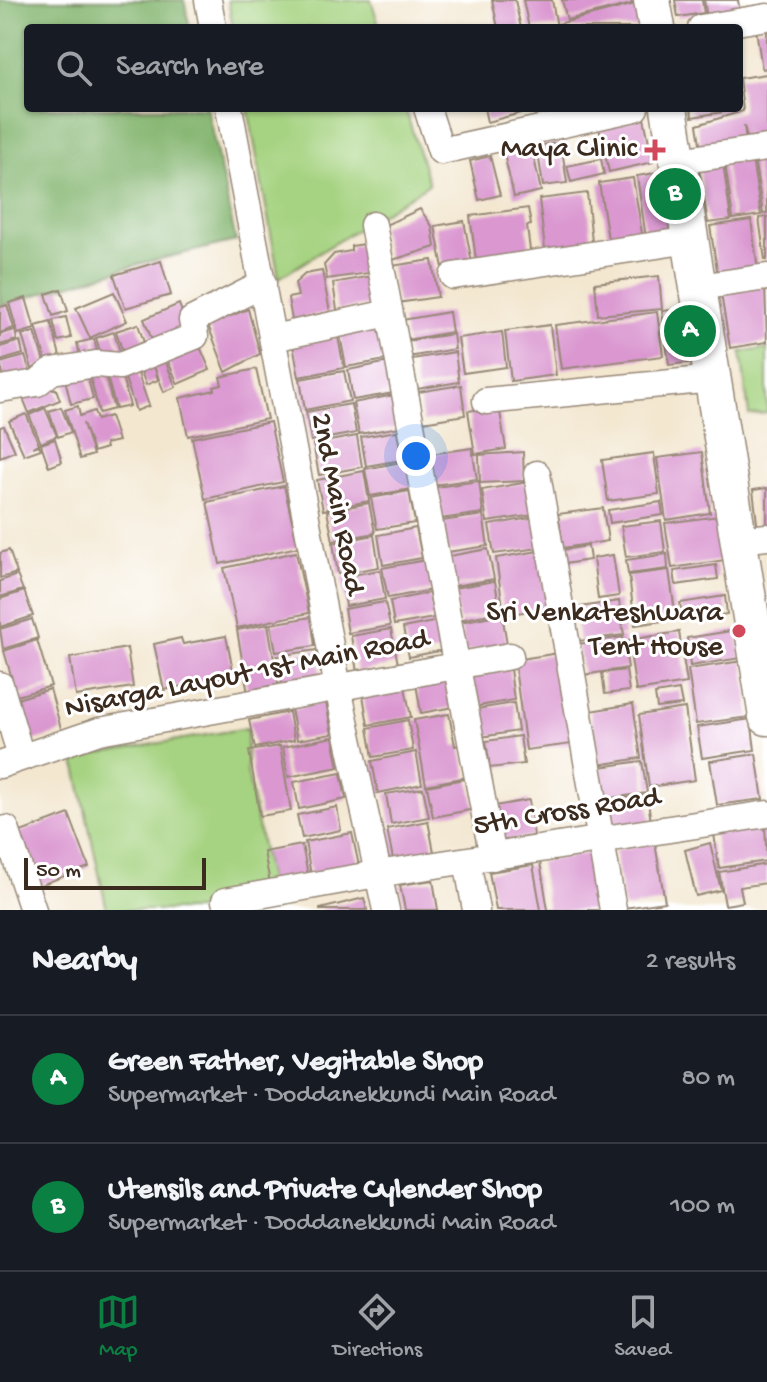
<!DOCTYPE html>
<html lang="en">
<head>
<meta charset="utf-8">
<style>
	body { margin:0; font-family:"Gochi Hand",sans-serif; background:#242831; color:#f1f3f6 }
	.scale { position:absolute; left:24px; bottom:20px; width:182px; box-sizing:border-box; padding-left:8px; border:4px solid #3b2a1e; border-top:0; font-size:22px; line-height:28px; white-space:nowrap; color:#3b2a1e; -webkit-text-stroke:6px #fff; paint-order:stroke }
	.you { position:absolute; left:416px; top:456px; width:28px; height:28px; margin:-20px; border:6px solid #fff; border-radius:50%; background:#1a73e8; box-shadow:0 0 0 12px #1a73e833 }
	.badge { display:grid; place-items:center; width:52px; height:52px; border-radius:50%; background:#0b8043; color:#fff; font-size:26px; font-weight:700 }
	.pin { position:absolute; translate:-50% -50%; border:4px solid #fff; box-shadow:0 2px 8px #0006 }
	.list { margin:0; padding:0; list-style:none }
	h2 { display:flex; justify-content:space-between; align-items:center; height:104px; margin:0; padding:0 32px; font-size:34px }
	h2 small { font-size:26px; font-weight:400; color:#9ea1a6 }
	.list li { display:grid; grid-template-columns:52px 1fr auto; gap:24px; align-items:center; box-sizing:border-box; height:128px; padding:0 32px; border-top:2px solid #363941 }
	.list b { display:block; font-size:30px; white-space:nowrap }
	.list p { margin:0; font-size:26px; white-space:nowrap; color:#9ea1a6 }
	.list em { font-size:26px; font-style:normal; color:#9ea1a6 }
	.icon { flex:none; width:44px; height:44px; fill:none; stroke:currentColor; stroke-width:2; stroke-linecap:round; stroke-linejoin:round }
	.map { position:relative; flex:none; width:767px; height:910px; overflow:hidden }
	.search { position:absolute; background:#171b24; box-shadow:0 2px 6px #0004; left:24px; right:24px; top:24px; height:88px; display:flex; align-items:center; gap:20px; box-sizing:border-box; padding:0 28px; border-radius:8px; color:#9ea1a6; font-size:30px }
	.sheet { height:360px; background:#171b24 }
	nav { display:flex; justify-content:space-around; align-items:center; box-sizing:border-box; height:112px; border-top:2px solid #363941; background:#171b24; font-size:22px; color:#9ea1a6 }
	nav a { display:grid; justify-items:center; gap:4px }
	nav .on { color:#0b8043 }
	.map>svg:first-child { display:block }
	.green { fill:#a6d381; stroke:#707e50; stroke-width:2 }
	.forest { fill:#84b56f; stroke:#607046; stroke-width:2 }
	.building { fill:#da97d0 }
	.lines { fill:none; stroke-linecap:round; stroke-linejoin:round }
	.street-casing { stroke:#978877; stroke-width:29 }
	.secondary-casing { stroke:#978877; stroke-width:39 }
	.street { stroke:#fff; stroke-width:26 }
	.secondary { stroke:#fff; stroke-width:36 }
	.poi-dot { fill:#d1495b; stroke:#fff; stroke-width:3 }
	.labels { text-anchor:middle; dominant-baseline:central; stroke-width:6; stroke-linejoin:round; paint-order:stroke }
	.poi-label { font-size:30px; fill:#3b2a1e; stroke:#fff; text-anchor:end }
	.street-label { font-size:30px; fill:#3b2a1e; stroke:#fff }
</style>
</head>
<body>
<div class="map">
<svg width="767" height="910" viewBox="0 0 767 910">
	<rect width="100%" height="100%" fill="#fff"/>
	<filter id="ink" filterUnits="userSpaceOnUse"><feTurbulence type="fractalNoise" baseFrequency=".0125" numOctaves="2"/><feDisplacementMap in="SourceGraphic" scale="16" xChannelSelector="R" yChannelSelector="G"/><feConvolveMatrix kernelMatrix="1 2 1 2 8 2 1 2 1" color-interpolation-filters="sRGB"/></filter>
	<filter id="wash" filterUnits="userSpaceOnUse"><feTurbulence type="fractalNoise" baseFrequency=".006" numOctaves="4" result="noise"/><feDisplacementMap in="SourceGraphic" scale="32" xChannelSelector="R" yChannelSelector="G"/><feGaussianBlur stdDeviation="1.8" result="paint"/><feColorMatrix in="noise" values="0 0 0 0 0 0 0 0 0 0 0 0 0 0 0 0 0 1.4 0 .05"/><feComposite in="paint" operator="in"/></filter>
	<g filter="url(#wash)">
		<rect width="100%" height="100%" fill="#f3e7d0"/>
		<g class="green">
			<polygon points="228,0 371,0 380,28 233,28"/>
			<polygon points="248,108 405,108 429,184 279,278"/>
			<polygon points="767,349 767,413 749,415 741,352"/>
			<polygon points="247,728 247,771 275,910 107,910 74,758"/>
		</g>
		<polygon class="forest" points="0,0 184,0 190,28 28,28 28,108 207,108 236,241 139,264 0,306"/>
		<g id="blocks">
			<g class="building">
				<polygon points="492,0 515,0 521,28 498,28"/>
				<polygon points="523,0 552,0 557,27 529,28"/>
				<polygon points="562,0 631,0 632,4 567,20"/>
				<polygon points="675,0 702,0 704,13 678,17"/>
				<polygon points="704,0 738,0 740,13 707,18"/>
				<polygon points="639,3 645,28 559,28 558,24"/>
				<polygon points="767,27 767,68 762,69 756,29"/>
				<polygon points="767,74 767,139 748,142 744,125 746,142 701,149 697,125 743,111 739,78"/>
				<polygon points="484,108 528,108 529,111 487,122"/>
				<polygon points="691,108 736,108 736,110 692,117"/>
				<polygon points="644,118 653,162 609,172 599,128"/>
				<polygon points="561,142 567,183 543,186 537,146"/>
				<polygon points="532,148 541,191 514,197 504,154"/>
				<polygon points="490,156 500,195 479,200 470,161"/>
				<polygon points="767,156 767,213 763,214 754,158"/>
				<polygon points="601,159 604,174 571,182 567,166"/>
				<polygon points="752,159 761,215 733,219 725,163"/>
				<polygon points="723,163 731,220 708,223 699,167"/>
				<polygon points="667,171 676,233 646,238 637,176"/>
				<polygon points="633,178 643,240 609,245 599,183"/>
				<polygon points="587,193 593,252 546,257 539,199"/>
				<polygon points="528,208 531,225 527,226 531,259 477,267 470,216"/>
				<polygon points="420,209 432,226 435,247 389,261 381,227"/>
				<polygon points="767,217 767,260 765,260 759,218"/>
				<polygon points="751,220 758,270 718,276 710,226"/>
				<polygon points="464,221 472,263 443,268 435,226"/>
				<polygon points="365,244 369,273 327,279 324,265 334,254 351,251 351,246"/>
				<polygon points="432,260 438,297 397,303 391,266"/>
				<polygon points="161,261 171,295 125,308 114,275"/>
				<polygon points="322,271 330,312 292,320 288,298 298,296 295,283 305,274"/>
				<polygon points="372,276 377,304 337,310 333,283"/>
				<polygon points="659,276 662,309 598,315 595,283"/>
				<polygon points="765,286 767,342 730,348 721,294"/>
				<polygon points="61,289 68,311 53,316 46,294"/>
				<polygon points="114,292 127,321 90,338 76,308"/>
				<polygon points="26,298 35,329 18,334 9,303"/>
				<polygon points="179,304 190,334 155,348 144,319"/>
				<polygon points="7,305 14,328 0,333 0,307"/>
				<polygon points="687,308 694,362 669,365 662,311"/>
				<polygon points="248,309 260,354 226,372 208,325"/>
				<polygon points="449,312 452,332 406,340 402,320"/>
				<polygon points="657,312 663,356 561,369 555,325"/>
				<polygon points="66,317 71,338 58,341 53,320"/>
				<polygon points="51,322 63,367 49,371 36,326"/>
				<polygon points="138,324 147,352 125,359 116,331"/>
				<polygon points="550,325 556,375 511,381 505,331"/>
				<polygon points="381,328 386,360 346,367 340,335"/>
				<polygon points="15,330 17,340 0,345 0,334"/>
				<polygon points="35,332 45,365 32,369 22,335"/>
				<polygon points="114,332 120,352 102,358 96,338"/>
				<polygon points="502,332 506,367 463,373 458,338"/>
				<polygon points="453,334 455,349 408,357 406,341"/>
				<polygon points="338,337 344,368 299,377 293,345"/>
				<polygon points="94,339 99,359 82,364 77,343"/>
				<polygon points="20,341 23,354 0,361 0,347"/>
				<polygon points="198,342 210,370 178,384 165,355"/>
				<polygon points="455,352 459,382 417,389 412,359"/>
				<polygon points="162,353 176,387 164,392 154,366 158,380 146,385 138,363"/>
				<polygon points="25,356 32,378 6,385 0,363"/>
				<polygon points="389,362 394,393 353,400 348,370"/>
				<polygon points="135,365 149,406 136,411 122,369"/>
				<polygon points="103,368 114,409 99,413 89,371"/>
				<polygon points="86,369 93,399 71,404 64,375"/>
				<polygon points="120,369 130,406 116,409 106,373"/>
				<polygon points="256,369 267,419 188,436 180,398 215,390 214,387 222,385 220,377"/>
				<polygon points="344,371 350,401 305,410 300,379"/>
				<polygon points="461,385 465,415 423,422 418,392"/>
				<polygon points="33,388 56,389 60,400 29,413 21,393"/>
				<polygon points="394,395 400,427 359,434 353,403"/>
				<polygon points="351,404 356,433 311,441 306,412"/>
				<polygon points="78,406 80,416 94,411 97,420 110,416 118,441 105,444 106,448 93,452 83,423 93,455 80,459 65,410"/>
				<polygon points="499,406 506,449 475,454 468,411"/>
				<polygon points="61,407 71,432 58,437 49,411"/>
				<polygon points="45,408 57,436 41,443 29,415"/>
				<polygon points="26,414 39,444 33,447 39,445 41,449 24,455 9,421"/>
				<polygon points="270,422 283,482 205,499 192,438"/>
				<polygon points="4,426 15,451 0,457 0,427"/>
				<polygon points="397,431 402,460 366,466 361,437"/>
				<polygon points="357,436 362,467 319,475 313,444"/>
				<polygon points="55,439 62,462 49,467 41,444"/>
				<polygon points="472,448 477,479 434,485 430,454"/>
				<polygon points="523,452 524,481 480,483 479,455"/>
				<polygon points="702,452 710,513 666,520 657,458"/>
				<polygon points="654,453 659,494 608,501 602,460"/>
				<polygon points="407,461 412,489 370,496 365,469"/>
				<polygon points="364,471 369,501 323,510 317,480"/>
				<polygon points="479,481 483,513 440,519 436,487"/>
				<polygon points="529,482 534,515 487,522 482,490"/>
				<polygon points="284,486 298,547 220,564 207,502"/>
				<polygon points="767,488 767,530 758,531 753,490"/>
				<polygon points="409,491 415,523 377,529 371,498"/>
				<polygon points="661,502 663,515 610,523 608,510"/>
				<polygon points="369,503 375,533 333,541 327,511"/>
				<polygon points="603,508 608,541 563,548 558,514"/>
				<polygon points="483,515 488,546 447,552 442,521"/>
				<polygon points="719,516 725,560 672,568 665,523"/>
				<polygon points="536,517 540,548 494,554 489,525"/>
				<polygon points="661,521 665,552 626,557 621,526"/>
				<polygon points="416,528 422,558 383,565 378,535"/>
				<polygon points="374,535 379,567 338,574 333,543"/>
				<polygon points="588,546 590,560 564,564 562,550"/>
				<polygon points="488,549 494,579 454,586 449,556"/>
				<polygon points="9,550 17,573 0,578 0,553"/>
				<polygon points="539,551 548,608 504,615 496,558"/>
				<polygon points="296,552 309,613 237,628 224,568"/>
				<polygon points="667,554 668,569 628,574 626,560"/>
				<polygon points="613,555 619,596 598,599 593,558"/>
				<polygon points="426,560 432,590 388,598 382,568"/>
				<polygon points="716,565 718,579 676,585 674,571"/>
				<polygon points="380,570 385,599 346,606 341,577"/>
				<polygon points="669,570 676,619 635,625 629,575"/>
				<polygon points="17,575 23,590 0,597 0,581"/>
				<polygon points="495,581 500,612 459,620 453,588"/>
				<polygon points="24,591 33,616 0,627 0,599"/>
				<polygon points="429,593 434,618 394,625 390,601"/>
				<polygon points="725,596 727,614 683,621 680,603"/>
				<polygon points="619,601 624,635 579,641 574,608"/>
				<polygon points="385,602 390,626 348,633 344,609"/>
				<polygon points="502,614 507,644 465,652 460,622"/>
				<polygon points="311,617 315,646 276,652 271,624"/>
				<polygon points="32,619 38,638 3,649 0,629"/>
				<polygon points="438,621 444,650 409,657 403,628"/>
				<polygon points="268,624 279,689 248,694 237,630"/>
				<polygon points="391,629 398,664 357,672 351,636"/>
				<polygon points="737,630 741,658 690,666 687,638"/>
				<polygon points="679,632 687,683 636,691 628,640"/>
				<polygon points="226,636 234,675 164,690 154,644 181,638 183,644"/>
				<polygon points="623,637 628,668 583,675 578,644"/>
				<polygon points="37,640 51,686 17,696 4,651"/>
				<polygon points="127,648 133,687 76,696 70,658"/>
				<polygon points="317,650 322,679 282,686 277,656"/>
				<polygon points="559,653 572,744 526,750 514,660"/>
				<polygon points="743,661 750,717 696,724 688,669"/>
				<polygon points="510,669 514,700 473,707 468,675"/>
				<polygon points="626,670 629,691 605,694 602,673"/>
				<polygon points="448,678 454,707 421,713 416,684"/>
				<polygon points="405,687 411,717 368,725 363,695"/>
				<polygon points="50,689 62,732 30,742 17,699"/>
				<polygon points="679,690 682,705 657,708 655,694"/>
				<polygon points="326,702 332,734 297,740 291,709"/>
				<polygon points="514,703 518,731 481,737 477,709"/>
				<polygon points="633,704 641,758 598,765 590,711"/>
				<polygon points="685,708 695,780 649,787 639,715"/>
				<polygon points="289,712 294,740 255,748 249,720"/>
				<polygon points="449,714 455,746 461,745 467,777 426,785 414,720"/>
				<polygon points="751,719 755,750 702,758 697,727"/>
				<polygon points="408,720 413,750 373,757 368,728"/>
				<polygon points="520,736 524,764 490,768 486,741"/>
				<polygon points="333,737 339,767 288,777 283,747"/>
				<polygon points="280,746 291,811 260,816 249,751"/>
				<polygon points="416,752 422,784 378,793 372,761"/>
				<polygon points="756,754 763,799 717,805 710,761"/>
				<polygon points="642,761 647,793 604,799 600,767"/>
				<polygon points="341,773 346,799 299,809 294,782"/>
				<polygon points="469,778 475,809 433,817 427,786"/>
				<polygon points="423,788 429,817 391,824 386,794"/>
				<polygon points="647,795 651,822 609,829 605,801"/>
				<polygon points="529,800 534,836 500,841 495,806"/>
				<polygon points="337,807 341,830 302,838 297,815"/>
				<polygon points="69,814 89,867 38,886 18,833"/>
				<polygon points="428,821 434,852 393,859 387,829"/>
				<polygon points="765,826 767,861 719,868 714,834"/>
				<polygon points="352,833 359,866 311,875 305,842"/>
				<polygon points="655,843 665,902 624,908 615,850"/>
				<polygon points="710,843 721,890 696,896 685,850"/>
				<polygon points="302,845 308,875 270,883 264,852"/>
				<polygon points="596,852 606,910 548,910 540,862"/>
				<polygon points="767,864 767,883 740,887 743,902 725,905 719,872"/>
				<polygon points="533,865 541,910 496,910 489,872"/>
				<polygon points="433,880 438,910 405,910 400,885"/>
				<polygon points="364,898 367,910 320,910 320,909"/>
			</g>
		</g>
	</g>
	<g filter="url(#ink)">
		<use href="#blocks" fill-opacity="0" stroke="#978877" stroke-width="2"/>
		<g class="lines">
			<defs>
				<g id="street">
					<polyline points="208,0 213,28"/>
					<polyline points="701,28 767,17"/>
					<polyline points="229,108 338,688 386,910"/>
					<polyline points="427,108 441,151 635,108"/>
					<polyline points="678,161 767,148"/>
					<polyline points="373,225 493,857"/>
					<polyline points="453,276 690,240"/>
					<polyline points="699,287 767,277"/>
					<polyline points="273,338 389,313"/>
					<polyline points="0,389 37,383 52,371 96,364 120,366 195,336 192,320 263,284"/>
					<polyline points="486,401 713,379"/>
					<polyline points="537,474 613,910"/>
					<polyline points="739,540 767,537"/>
					<polyline points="0,685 21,757"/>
					<polyline points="0,765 99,731 510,656"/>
					<polyline points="6,829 33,910"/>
					<polyline points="467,861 476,910"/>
					<polyline points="225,901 377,874 767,814"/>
				</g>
				<g id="secondary">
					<polyline points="652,0 657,28"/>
					<polyline points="669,108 767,717"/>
				</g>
			</defs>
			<use href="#street" class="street-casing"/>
			<use href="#secondary" class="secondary-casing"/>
			<use href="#street" class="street"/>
			<use href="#secondary" class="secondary"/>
		</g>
	</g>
	<g class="poi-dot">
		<path d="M651 138h8v8h8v8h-8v8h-8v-8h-8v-8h8z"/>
		<circle cx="739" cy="631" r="8"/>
	</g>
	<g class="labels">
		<g class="poi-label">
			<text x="637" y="150">Maya Clinic</text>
			<text x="723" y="614">Sri Venkateshwara<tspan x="723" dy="34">Tent House</tspan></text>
		</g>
		<g class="street-label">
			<text transform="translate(336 504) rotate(79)">2nd Main Road</text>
			<text transform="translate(247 675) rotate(-11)">Nisarga Layout 1st Main Road</text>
			<text transform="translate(567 813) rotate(-9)">5th Cross Road</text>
		</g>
	</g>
</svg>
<div class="scale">50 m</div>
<div class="you"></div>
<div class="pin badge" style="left:690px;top:331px">A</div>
<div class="pin badge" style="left:675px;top:194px">B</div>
<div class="search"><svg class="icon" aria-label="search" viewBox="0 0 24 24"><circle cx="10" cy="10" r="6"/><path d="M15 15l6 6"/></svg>Search here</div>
</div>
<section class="sheet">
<h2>Nearby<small>2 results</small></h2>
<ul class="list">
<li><span class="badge">A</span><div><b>Green Father, Vegitable Shop</b><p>Supermarket · Doddanekkundi Main Road</p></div><em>80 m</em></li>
<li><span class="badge">B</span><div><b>Utensils and Private Cylender Shop</b><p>Supermarket · Doddanekkundi Main Road</p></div><em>100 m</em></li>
</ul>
</section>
<nav>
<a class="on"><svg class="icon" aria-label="map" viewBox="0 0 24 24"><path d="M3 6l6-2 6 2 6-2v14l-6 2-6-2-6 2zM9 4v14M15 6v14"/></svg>Map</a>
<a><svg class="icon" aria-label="directions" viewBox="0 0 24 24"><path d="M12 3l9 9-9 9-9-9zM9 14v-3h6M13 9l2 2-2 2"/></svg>Directions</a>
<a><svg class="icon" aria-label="saved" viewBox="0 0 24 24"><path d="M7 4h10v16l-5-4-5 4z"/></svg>Saved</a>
</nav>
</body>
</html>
